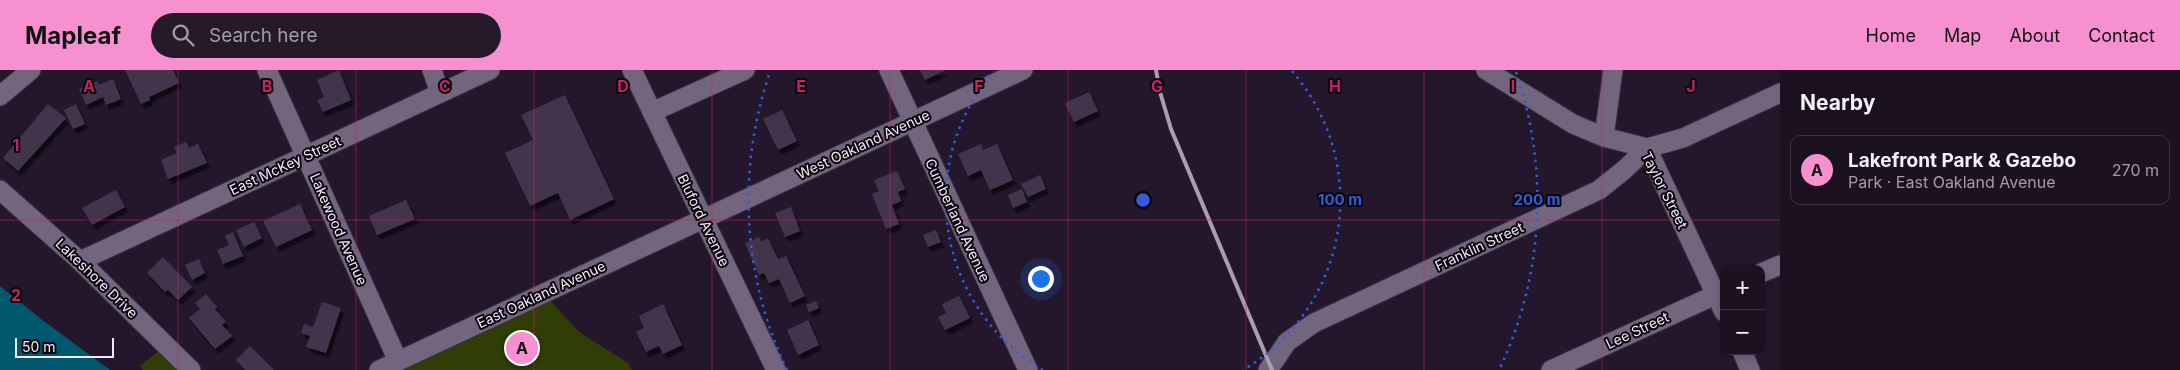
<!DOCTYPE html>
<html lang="en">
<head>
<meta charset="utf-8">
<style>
	body { margin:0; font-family:Inter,sans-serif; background:#241a2a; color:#f1f3f6 }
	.controls { position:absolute; right:15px; bottom:15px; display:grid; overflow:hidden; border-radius:10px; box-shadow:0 2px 8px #0003 }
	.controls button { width:45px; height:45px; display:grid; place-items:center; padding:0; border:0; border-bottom:1px solid #39313f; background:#1b1121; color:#f1f3f6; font:25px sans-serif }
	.scale { position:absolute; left:15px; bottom:12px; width:99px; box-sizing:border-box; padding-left:5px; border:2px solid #f2eaf9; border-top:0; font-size:14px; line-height:18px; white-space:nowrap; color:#f2eaf9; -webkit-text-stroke:4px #0a060e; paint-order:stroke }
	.you { position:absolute; left:1040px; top:208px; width:18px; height:18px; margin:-12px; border:4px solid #fff; border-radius:50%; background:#1a73e8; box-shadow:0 0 0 8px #1a73e833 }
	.badge { display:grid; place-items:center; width:32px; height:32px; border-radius:50%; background:#f790cf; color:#111; font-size:16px; font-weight:700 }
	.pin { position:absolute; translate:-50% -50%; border:2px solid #fff; box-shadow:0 1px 5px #0006 }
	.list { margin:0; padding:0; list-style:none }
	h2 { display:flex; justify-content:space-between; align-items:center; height:65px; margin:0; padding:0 20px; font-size:21px }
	h2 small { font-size:16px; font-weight:400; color:#a09da5 }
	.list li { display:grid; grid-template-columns:32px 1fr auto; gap:15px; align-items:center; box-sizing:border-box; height:70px; margin:0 10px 10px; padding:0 10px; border:1px solid #39313f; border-radius:10px }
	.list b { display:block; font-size:19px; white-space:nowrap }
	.list p { margin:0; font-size:16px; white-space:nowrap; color:#a09da5 }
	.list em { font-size:16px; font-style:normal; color:#a09da5 }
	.icon { flex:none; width:28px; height:28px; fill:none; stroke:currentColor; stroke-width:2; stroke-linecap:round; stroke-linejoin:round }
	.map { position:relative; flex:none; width:1780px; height:300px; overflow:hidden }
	header { display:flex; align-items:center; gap:30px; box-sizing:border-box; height:70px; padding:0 25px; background:#f790cf; color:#111 }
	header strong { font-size:24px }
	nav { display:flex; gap:28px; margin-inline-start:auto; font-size:18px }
	.search { width:350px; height:45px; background:#241a2a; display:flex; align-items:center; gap:12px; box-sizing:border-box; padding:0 18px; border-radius:28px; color:#a09da5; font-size:19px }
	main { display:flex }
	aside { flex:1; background:#1b1121 }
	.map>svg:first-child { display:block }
	.green { fill:#303d05 }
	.water { fill:#00586f }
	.building { fill:#42354c; filter:url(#shadow) }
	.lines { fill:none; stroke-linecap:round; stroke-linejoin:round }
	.minor-casing { stroke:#3b3142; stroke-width:21 }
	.minor { stroke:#73657e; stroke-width:19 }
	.rail { stroke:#a89eaf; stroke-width:4 }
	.grid { fill:none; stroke:#c42263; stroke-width:1; stroke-opacity:0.55 }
	.ring { fill:none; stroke:#325edb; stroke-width:2.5; stroke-dasharray:2.5 5 }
	.labels { text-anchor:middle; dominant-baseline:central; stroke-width:4; stroke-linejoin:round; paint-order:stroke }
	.street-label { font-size:14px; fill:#f2eaf9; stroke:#0a060e }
	.grid-label { font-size:16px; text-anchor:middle; font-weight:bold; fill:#c42263; stroke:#0a060e; stroke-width:4; stroke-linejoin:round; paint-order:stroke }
	.centre { fill:#325edb; stroke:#0a060e; stroke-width:2.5 }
	.ring-label { font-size:15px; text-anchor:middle; font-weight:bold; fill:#325edb; stroke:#0a060e; stroke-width:4; stroke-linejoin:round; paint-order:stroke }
</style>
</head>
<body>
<header>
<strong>Mapleaf</strong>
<div class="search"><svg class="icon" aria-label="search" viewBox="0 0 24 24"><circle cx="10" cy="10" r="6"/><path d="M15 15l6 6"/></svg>Search here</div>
<nav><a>Home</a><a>Map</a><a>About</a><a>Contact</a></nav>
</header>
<main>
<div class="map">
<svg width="1780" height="300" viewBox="0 0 1780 300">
	<defs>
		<filter id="shadow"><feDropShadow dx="3" dy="5" stdDeviation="1" flood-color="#0009"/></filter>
	</defs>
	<rect width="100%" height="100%" fill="#24172c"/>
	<g class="green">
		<polygon points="548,228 579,262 628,293 632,300 393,300"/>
		<polygon points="159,281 178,300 143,300 140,296"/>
	</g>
	<polygon class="water" points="0,216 41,249 110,300 0,300"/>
	<g class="building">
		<polygon points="125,0 173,0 179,13 149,27 150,30 141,34"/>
		<polygon points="339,0 351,30 323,42 317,30 324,27 317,10"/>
		<polygon points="920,0 946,0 925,10"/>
		<polygon points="113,9 121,29 106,35 103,27 86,35 79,19 97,11 99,15"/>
		<polygon points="1089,22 1098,41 1074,52 1065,33"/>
		<polygon points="565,25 614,129 570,150 558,123 530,136 505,83 533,70 521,45"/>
		<polygon points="48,34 66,48 18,101 3,88"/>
		<polygon points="76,34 85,54 73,59 64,40"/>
		<polygon points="782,40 797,71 778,80 763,49"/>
		<polygon points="186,72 189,78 198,74 207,93 168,109 161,90 177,83 174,77"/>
		<polygon points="981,74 983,80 997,74 1013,110 990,120 981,100 968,106 958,84"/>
		<polygon points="897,101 905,119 898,122 901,131 892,135 899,154 886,159 872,124 879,121 874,110"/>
		<polygon points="1040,105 1046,119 1028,127 1021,114"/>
		<polygon points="1022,119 1027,132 1013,138 1008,125"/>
		<polygon points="116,120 125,137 92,155 82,138"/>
		<polygon points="406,130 415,149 377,165 369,146"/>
		<polygon points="300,134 312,160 276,177 263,151"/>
		<polygon points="791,137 800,161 785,167 775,143"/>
		<polygon points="254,152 262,168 244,177 236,160"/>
		<polygon points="936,160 941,172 928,177 923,165"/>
		<polygon points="233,162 243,186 223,194 217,180 229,175 225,166"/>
		<polygon points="759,167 761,172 768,168 778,189 786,186 805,226 790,233 779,209 769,213 764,203 759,205 745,173"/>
		<polygon points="163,187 192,217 178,230 168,220 165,222 147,203"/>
		<polygon points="199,189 205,203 192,210 185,195"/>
		<polygon points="206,224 217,237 215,239 226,252 222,255 232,266 215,279 189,248 200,239 195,233"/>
		<polygon points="959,226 970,248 945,260 938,247 946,243 942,234"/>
		<polygon points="816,231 819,238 809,242 806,235"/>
		<polygon points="322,232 341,238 326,283 306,277 310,266 301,263 304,254 313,257"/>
		<polygon points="663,234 682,275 663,284 659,276 646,282 636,262 644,258 639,246"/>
		<polygon points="808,250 819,275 798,285 787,260"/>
		<polygon points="250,276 274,300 245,300 236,290"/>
	</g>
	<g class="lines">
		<defs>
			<g id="minor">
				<polyline points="267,0 398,291"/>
				<polyline points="432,0 440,23"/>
				<polyline points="632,0 776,300"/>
				<polyline points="889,0 1028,300"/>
				<polyline points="1486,0 1573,54 1604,67 1647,78 1724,242"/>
				<polyline points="0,26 31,0"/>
				<polyline points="652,42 745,0"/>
				<polyline points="1604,67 1613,0"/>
				<polyline points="0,120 80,191 191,300"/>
				<polyline points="80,191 490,0"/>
				<polyline points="1761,203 1780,195"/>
				<polyline points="1742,281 1750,300"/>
				<polyline points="379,300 1023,0"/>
				<polyline points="1268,300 1287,272 1314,253 1599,120 1624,100 1647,78 1683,68 1780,23"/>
				<polyline points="1551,300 1724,221"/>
			</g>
		</defs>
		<use href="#minor" class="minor-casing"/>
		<use href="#minor" class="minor"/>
		<polyline class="rail" points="1156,0 1160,22 1171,59 1272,300"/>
	</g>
	<path class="grid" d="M178,0V300M356,0V300M534,0V300M712,0V300M890,0V300M1068,0V300M1246,0V300M1424,0V300M1602,0V300M0,150H1780"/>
	<g class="ring">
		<path d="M1043 300A197 197 0 0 1 994 1M1292 1A197 197 0 0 1 1243 300"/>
		<path d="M787 300A394 394 0 0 1 770 2M1516 2A394 394 0 0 1 1499 300"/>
	</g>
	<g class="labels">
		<g class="street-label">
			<text transform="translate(863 74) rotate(-25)">West Oakland Avenue</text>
			<text transform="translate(285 95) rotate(-25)">East McKey Street</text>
			<text transform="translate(1665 120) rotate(63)">Taylor Street</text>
			<text transform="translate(704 150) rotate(64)">Bluford Avenue</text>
			<text transform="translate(958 150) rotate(65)">Cumberland Avenue</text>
			<text transform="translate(339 159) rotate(66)">Lakewood Avenue</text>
			<text transform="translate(1479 176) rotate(-25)">Franklin Street</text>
			<text transform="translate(97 208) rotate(44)">Lakeshore Drive</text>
			<text transform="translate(541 224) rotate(-25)">East Oakland Avenue</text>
			<text transform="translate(1637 260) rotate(-25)">Lee Street</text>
		</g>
	</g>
	<g class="grid-label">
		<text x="89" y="22">A</text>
		<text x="267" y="22">B</text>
		<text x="445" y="22">C</text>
		<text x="623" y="22">D</text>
		<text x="801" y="22">E</text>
		<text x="979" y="22">F</text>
		<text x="1157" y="22">G</text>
		<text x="1335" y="22">H</text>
		<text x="1513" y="22">I</text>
		<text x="1691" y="22">J</text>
		<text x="16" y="81">1</text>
		<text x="16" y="231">2</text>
	</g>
	<circle cx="1143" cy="130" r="8" class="centre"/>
	<g class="ring-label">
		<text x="1340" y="135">100 m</text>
		<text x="1537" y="135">200 m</text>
	</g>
</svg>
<div class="controls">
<button>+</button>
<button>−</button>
</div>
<div class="scale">50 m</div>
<div class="you"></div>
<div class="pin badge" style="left:522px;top:278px">A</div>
</div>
<aside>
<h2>Nearby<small></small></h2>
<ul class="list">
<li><span class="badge">A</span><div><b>Lakefront Park &amp; Gazebo</b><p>Park · East Oakland Avenue</p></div><em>270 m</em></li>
</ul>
</aside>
</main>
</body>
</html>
